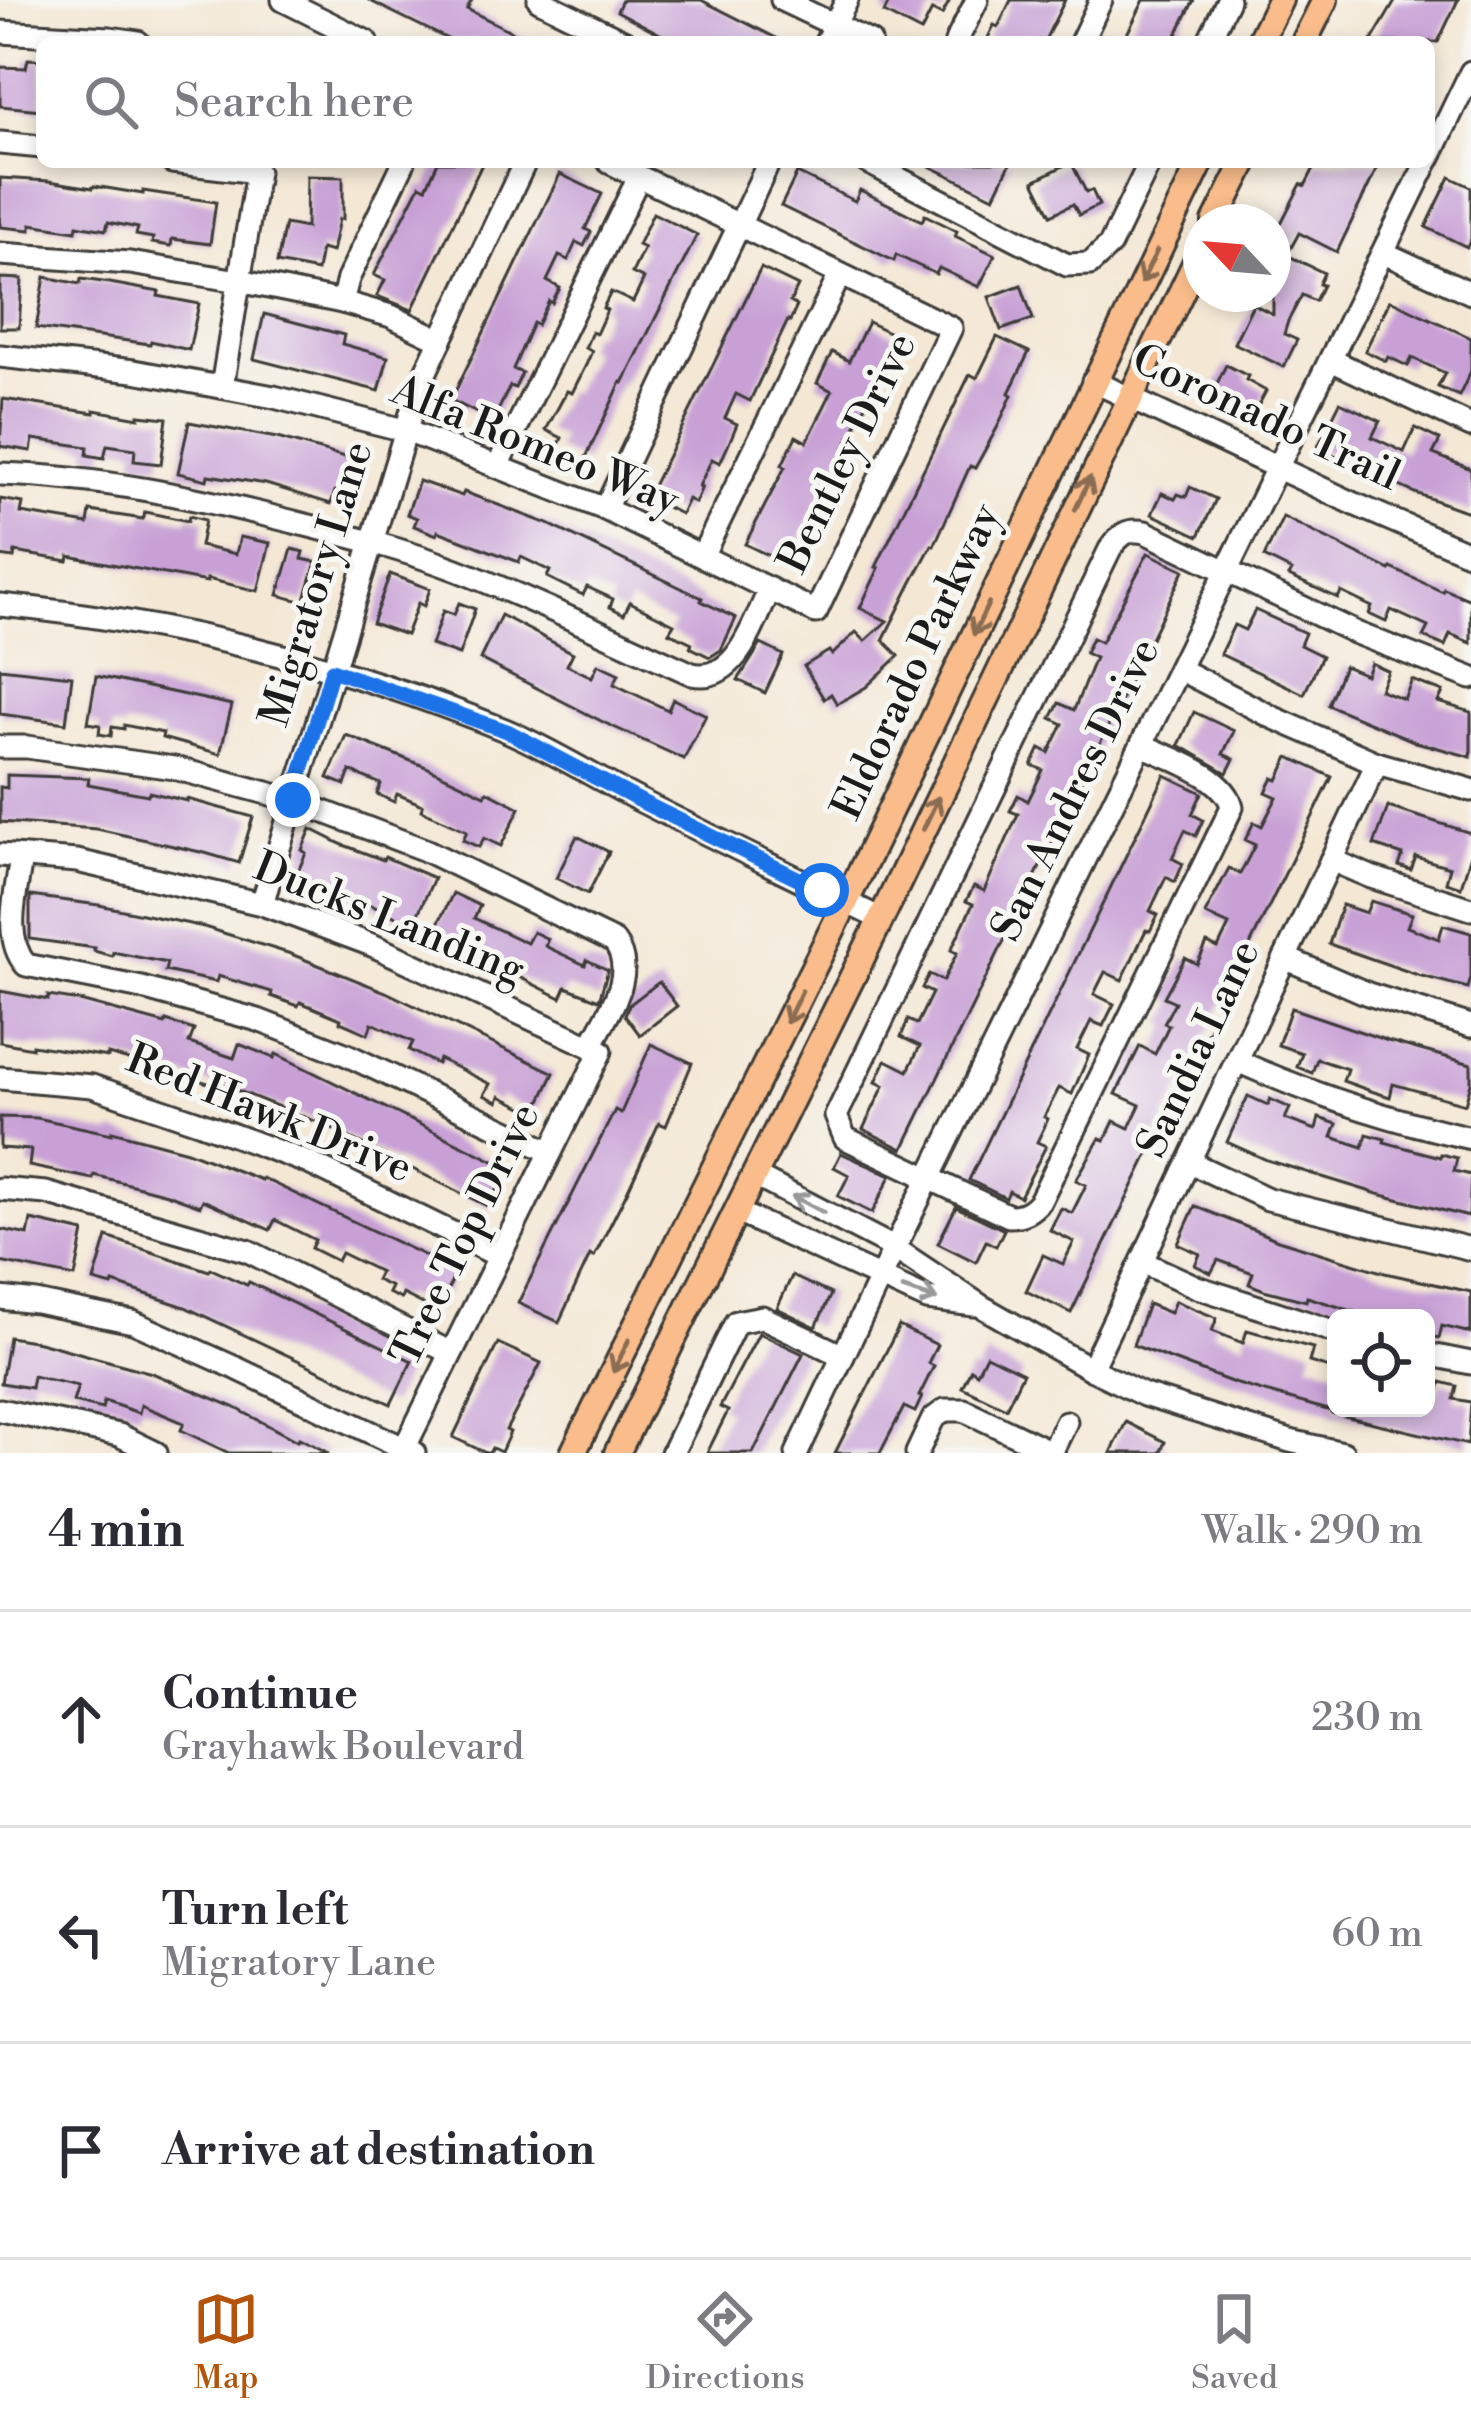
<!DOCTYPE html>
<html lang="en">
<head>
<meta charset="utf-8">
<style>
	body { margin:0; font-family:"Libre Bodoni",serif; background:#f7f7f7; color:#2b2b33 }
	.controls { position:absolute; right:36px; bottom:36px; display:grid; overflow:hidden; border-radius:18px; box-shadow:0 6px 18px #0003 }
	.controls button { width:108px; height:108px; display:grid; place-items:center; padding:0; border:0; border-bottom:3px solid #e1e1e2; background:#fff; color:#2b2b33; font:60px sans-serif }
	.compass { position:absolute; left:1183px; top:204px; width:108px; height:108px; border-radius:50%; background:#fff; box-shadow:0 6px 18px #0003; rotate:296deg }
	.stop { position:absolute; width:36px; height:36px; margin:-27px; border:9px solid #1a73e8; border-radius:50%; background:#fff }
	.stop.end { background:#1a73e8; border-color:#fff; box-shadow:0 3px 12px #0008 }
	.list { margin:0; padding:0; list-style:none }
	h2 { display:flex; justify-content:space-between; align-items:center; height:156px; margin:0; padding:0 48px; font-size:51px }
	h2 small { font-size:39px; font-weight:400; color:#7c7c81 }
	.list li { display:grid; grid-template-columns:78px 1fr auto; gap:36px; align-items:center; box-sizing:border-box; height:216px; padding:0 48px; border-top:3px solid #e1e1e2 }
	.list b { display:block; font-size:45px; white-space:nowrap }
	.list p { margin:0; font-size:39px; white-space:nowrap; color:#7c7c81 }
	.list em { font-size:39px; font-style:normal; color:#7c7c81 }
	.icon { flex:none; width:66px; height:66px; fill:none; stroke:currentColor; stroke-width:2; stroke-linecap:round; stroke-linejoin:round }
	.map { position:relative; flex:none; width:1471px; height:1453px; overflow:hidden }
	.search { position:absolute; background:#fff; box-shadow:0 6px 18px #0003; left:36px; right:36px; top:36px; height:132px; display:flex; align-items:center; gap:30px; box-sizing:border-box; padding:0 42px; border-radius:18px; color:#7c7c81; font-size:45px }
	.sheet { height:804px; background:#fff }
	nav { display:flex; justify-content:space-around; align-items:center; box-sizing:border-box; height:168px; border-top:3px solid #e1e1e2; background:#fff; font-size:33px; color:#7c7c81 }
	nav a { display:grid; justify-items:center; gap:6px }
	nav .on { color:#b45309 }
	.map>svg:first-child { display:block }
	.building { fill:#c8a0d6 }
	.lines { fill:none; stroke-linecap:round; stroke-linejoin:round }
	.minor-casing { stroke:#3c3b38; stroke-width:27 }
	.major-casing { stroke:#3c3b38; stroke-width:30 }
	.minor { stroke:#fff; stroke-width:21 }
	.major { stroke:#f9bc8a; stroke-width:24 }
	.oneway { stroke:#8a6c53 }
	.oneway2 { stroke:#999 }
	.route { stroke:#1a73e8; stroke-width:15 }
	.labels { text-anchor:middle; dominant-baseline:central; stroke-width:10; stroke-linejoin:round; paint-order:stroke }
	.street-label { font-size:42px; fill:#1c1c1c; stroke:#f6f6f2 }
</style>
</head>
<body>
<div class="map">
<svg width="1471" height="1453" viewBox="0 0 1471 1453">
	<rect width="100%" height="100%" fill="#f6f6f2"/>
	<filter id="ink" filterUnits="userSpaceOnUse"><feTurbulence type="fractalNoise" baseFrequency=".00833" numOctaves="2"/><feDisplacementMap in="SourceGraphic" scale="24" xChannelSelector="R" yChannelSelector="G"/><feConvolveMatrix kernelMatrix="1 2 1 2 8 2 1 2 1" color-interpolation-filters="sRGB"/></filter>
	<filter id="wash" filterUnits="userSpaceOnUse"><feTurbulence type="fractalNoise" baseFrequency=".004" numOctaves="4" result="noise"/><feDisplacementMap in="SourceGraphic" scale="48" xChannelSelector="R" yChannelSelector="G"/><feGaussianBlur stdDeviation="2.7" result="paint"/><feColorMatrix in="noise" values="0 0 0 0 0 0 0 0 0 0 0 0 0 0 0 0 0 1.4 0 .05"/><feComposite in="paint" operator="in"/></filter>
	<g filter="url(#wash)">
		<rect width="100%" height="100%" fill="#f4e8d5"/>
		<g id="blocks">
			<g class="building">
				<polygon points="368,0 472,0 467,9 532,42 454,42"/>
				<polygon points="622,0 701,0 784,42 675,42 617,11"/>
				<polygon points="890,0 950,0 942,15 932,10 921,32 884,13"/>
				<polygon points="1011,0 1065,0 1044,42 986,42 994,25 998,27"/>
				<polygon points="1144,0 1194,0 1173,42 1123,42"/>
				<polygon points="1396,0 1458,0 1438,42 1371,42"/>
				<polygon points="28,59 42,60 42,110 0,106 0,67 26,68"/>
				<polygon points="438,162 483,162 412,310 377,296 385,280 374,275 420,185 426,188"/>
				<polygon points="921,162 1011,162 994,197"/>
				<polygon points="1071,162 1086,192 1092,190 1099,205 1079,215 1073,204 1051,215 1034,181"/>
				<polygon points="1317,162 1380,162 1337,252 1299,233 1287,255 1324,273 1319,284 1323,285 1315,301 1302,295 1288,321 1284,334 1297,340 1284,367 1234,343 1253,304 1273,314 1273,255 1284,232 1278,229 1301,184 1305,186"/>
				<polygon points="797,173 855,201 860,190 922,221 925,215 957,231 955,236 995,255 979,287 939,268 936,274 896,255 894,261 781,206"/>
				<polygon points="560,174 602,194 585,229 591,232 584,246 576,242 568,260 559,256 547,281 560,288 552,303 549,301 537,325 533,323 513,369 522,373 515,388 510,386 493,421 451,400"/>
				<polygon points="307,176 343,177 343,219 339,219 332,252 321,249 317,271 277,263 285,224 306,228"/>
				<polygon points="1450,177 1471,187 1471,239 1467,247 1426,227"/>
				<polygon points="0,178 49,181 93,188 94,186 143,194 143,191 216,202 210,244 172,239 171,246 152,243 153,238 136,235 138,228 108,222 106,230 77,225 76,231 31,224 31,230 0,227"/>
				<polygon points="653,213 697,235 623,383 621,382 584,462 557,449 562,438 546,430 567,391 572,393 586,365 592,351 585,348 592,332 596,334 607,310 603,308 611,292 633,302 644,279 632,273 644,248 638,245"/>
				<polygon points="761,268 798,286 790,302 797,306 790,321 788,320 750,401 736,394 725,418 737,424 727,448 720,463 712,459 699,486 702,487 695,503 688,499 681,514 647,498"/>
				<polygon points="45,277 80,284 81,279 110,283 159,292 158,296 199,304 189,350 151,341 150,344 36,328"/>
				<polygon points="0,278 22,279 19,328 0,328"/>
				<polygon points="1021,285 1033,319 1001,330 989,297"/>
				<polygon points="1390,300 1471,338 1471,371 1459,396 1438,387 1445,373 1412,358 1408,366 1388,357 1386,361 1365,351"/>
				<polygon points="264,314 344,335 342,344 388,357 379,391 254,359"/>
				<polygon points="868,322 899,337 788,565 745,544 785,467 782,465 796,436 807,442 832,391 817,383 832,352 849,361"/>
				<polygon points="997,337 1029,352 1009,393 1012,395 997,428 975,468 970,466 934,546 932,545 911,584 883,640 899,656 866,687 837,704 831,694 824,699 804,666 829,651 832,655 856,632 865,641 887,621 860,608 879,568 876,567 970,374 977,378"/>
				<polygon points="1226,365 1248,376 1246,380 1266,391 1248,425 1207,404"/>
				<polygon points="3,399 94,413 94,410 139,418 139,415 167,418 161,464 134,461 135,449 107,445 104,458 87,455 88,447 33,439 31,451 0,446"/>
				<polygon points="1340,402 1380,421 1372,437 1404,452 1415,428 1440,440 1433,454 1471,469 1471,513 1415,493 1317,448"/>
				<polygon points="189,422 277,438 356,460 347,495 335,491 331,504 266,484 208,475 207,480 178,473"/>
				<polygon points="419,481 462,496 464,492 548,524 702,598 701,601 736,618 721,650 710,657 690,647 692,643 669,632 674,624 630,602 624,614 610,607 613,599 587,587 583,595 547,577 550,571 521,557 519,562 438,531 437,535 414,526 417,518 407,514"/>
				<polygon points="1190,487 1216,499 1199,536 1152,514 1162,493 1175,499 1178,494 1186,497"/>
				<polygon points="0,499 23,503 21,513 88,524 90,511 143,519 145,512 188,521 189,516 205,520 200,546 236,554 240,537 270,543 258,591 207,579 207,582 69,556 68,561 15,552 14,558 0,556"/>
				<polygon points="1283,517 1390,570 1391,568 1443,592 1444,589 1471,600 1471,643 1450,634 1445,646 1423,637 1428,627 1391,610 1386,622 1369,614 1372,607 1341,592 1338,598 1289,576 1292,571 1264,557"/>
				<polygon points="292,549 304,552 302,559 316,562 304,602 278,595"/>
				<polygon points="1148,553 1184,570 903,1149 863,1129 884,1086 876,1082 886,1060 908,1071 920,1046 901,1037 908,1020 917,1024 932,993 922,988 929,974 943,981 957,953 951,950 973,904 966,901 974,886 984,891 1018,814 1010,811 1018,795 1028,801 1043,770 1032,765 1040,748 1049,753 1063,724 1051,718 1059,703 1074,710 1095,658 1085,653 1092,638 1101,642"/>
				<polygon points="390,574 430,589 424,606 418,603 406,635 372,623"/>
				<polygon points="459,603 475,609 459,655 431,645 443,611 454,615"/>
				<polygon points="1255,610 1305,633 1300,645 1322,656 1304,694 1220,654 1234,625 1245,630"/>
				<polygon points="501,615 573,653 567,665 592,677 598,664 619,674 614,684 668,710 673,699 706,715 684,759 605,723 480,659"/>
				<polygon points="761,644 783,655 765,693 738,680"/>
				<polygon points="1371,663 1388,671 1380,690 1404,699 1412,680 1443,692 1438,702 1471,712 1471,757 1416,742 1328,705 1344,666 1366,675"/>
				<polygon points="0,668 72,676 66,723 0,714"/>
				<polygon points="96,676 232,705 220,754 162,738 163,733 124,725 124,729 112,727 111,736 99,734 100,725 88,723"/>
				<polygon points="1194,712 1234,731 1223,754 1234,759 1227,773 1179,745"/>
				<polygon points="346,735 426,767 485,795 487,791 520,808 501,846 484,838 479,847 463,840 467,831 421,810 423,805 397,794 394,802 377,794 381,784 350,771 345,785 328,778"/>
				<polygon points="1289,757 1332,777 1071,1313 1026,1291 1043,1255 1063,1264 1074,1242 1050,1230 1061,1208 1072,1213 1086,1185 1076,1180 1100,1138 1105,1140 1114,1121 1129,1128 1140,1105 1116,1094 1140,1046 1155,1054 1169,1025 1164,1023 1175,1002 1164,997 1185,958 1197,964 1207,943 1218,948 1229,925 1205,914 1229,868 1240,874 1255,845 1245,840 1254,822 1262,826 1277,797 1266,792 1273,778 1278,780"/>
				<polygon points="7,775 89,778 88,784 148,795 149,792 187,801 187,799 253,817 239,863 205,853 97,829 0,822 0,787 7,788"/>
				<polygon points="1165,775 1202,793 1192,814 1203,820 1196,836 1185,830 1172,858 1183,864 1175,882 1166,877 1150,911 1158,915 1150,931 1146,930 1122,980 1105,972 1094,994 1114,1004 1103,1026 1091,1021 1077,1049 1089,1055 1072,1094 1059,1088 1044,1117 1048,1119 1037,1142 1046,1146 1020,1197 1009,1191 1006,1198 969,1180"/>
				<polygon points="1388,807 1471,833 1471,854 1461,887 1446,882 1450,867 1416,857 1411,870 1399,866 1403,855 1374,845"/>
				<polygon points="311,829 341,844 383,860 385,857 434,878 413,925 360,900 359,902 296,876 306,853 302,850"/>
				<polygon points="577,836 609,852 588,894 556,878"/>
				<polygon points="453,893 480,906 474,918 527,943 533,932 548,939 545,946 585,965 587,960 608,970 599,1000 566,987 561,998 433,934"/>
				<polygon points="30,896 99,905 204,927 291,954 386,992 554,1073 535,1113 500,1096 498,1102 484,1095 490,1084 439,1059 437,1064 409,1050 413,1042 372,1023 368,1034 340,1022 341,1019 300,1002 298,1006 271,996 272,992 218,976 216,982 165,971 167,963 113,952 112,956 94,951 95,948 30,939"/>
				<polygon points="1371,901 1412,914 1407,927 1439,939 1443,925 1471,933 1471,978 1468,988 1418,975 1329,944 1342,905 1366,913"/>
				<polygon points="659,982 677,1006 640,1035 625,1015 629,1005"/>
				<polygon points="0,991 48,1000 48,996 80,1001 165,1024 166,1021 194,1030 189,1043 234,1058 239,1044 274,1058 276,1054 508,1168 489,1207 320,1123 216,1082 215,1085 108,1054 108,1057 32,1045 32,1048 0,1042"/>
				<polygon points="1291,1008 1388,1041 1471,1064 1471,1083 1465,1104 1393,1084 1390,1097 1371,1091 1343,1081 1347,1069 1317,1059 1312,1073 1297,1067 1302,1053 1278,1045"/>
				<polygon points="651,1044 692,1063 666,1126 659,1123 628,1190 594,1257 590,1255 559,1322 518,1303 615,1110 621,1113"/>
				<polygon points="1248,1096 1268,1105 1270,1099 1290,1108 1285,1119 1316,1130 1319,1118 1337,1124 1332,1137 1363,1147 1367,1134 1385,1139 1384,1142 1440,1157 1441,1154 1457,1158 1454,1171 1471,1175 1469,1217 1378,1194 1267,1160 1227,1142"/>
				<polygon points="0,1117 37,1118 112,1134 112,1131 187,1151 261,1180 262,1178 457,1271 437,1311 403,1294 401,1299 388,1293 391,1287 376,1280 380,1272 341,1253 337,1261 311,1248 315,1240 275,1220 270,1230 203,1200 200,1206 167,1194 94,1175 93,1179 29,1166 31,1150 0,1148"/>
				<polygon points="841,1153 891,1176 872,1213 838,1196 849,1175 834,1167"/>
				<polygon points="1195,1206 1278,1240 1385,1273 1471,1292 1471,1333 1442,1326 1439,1338 1426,1335 1426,1318 1375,1318 1307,1297 1306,1301 1264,1290 1249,1284 1253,1273 1218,1260 1211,1273 1195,1265 1200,1254 1178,1244"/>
				<polygon points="956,1207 1004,1230 996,1246 986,1241 976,1262 938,1243"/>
				<polygon points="31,1220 84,1232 75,1277 0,1262 0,1229 28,1235"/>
				<polygon points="107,1237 209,1271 211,1269 247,1285 249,1282 412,1361 391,1404 185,1307 113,1283 112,1286 94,1281"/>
				<polygon points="792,1276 831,1294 816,1327 777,1308"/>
				<polygon points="1175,1301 1217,1318 1212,1331 1243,1343 1247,1330 1313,1348 1309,1362 1336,1370 1336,1408 1426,1408 1426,1391 1438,1394 1441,1382 1457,1386 1454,1399 1471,1402 1468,1445 1331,1413 1331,1411 1234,1383 1133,1345 1148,1304 1170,1313"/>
				<polygon points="899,1326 937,1345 928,1363 934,1366 919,1396 922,1397 915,1412 904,1407 880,1453 835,1453"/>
				<polygon points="759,1333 803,1354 753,1453 707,1453 728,1411 720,1407"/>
				<polygon points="9,1337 39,1342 152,1373 234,1407 297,1441 299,1438 329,1453 229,1453 181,1430 184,1423 141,1405 139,1413 104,1401 102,1409 73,1402 78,1386 33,1376 31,1388 1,1383"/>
				<polygon points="498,1343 541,1363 506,1430 510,1432 501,1452 492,1448 489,1453 486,1453 453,1437"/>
				<polygon points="986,1355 1023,1373 1006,1408 962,1387 971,1369 977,1373"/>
				<polygon points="1126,1422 1165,1442 1160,1453 1111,1453"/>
			</g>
		</g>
	</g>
	<g filter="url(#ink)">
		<use href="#blocks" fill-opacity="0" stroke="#3c3b38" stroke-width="3"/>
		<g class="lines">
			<defs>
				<g id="minor">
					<polyline points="283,0 367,42"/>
					<polyline points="539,0 625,42"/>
					<polyline points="782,0 870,42"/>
					<polyline points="0,32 110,38 138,42"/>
					<polyline points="826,42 847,0"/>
					<polyline points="956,42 977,0"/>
					<polyline points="1081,42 1101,0"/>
					<polyline points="1208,42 1228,0"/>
					<polyline points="0,143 42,147"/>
					<polyline points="1429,159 1471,72"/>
					<polyline points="172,162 257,172 222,387"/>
					<polyline points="867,162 1067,265 1090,264 1110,245 1150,162"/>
					<polyline points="1384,253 1471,293"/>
					<polyline points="0,254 130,263 239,281 342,302 391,316 441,340"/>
					<polyline points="342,302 348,279 404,162"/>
					<polyline points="0,356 134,371 274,397 404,430 605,509 816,612 951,328 609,162"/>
					<polyline points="1331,360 1471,426"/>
					<polyline points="1093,381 1359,506 1471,554"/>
					<polyline points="498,466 639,177"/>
					<path d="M0,474C98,477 195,497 290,521C346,535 403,549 457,570C537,601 614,639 692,674C737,684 754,621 770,589"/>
					<polyline points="605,509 769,162"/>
					<polyline points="702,556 840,275"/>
					<path d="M0,605C170,621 346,665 505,730C552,750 597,779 643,802C722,842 801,880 881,919"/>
					<polyline points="1179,669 1272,717 1377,763 1471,790"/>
					<path d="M1142,745C1169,758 1226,776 1232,807L1040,1201C1031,1211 1023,1216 1009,1216L845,1138L836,1116L1110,549C1120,535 1127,528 1145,532L1356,633L1471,678"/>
					<path d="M0,747H27L174,768L293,800L425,850L614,942C639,974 606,1015 591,1046"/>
					<polyline points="0,855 77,861 262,904 372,945 601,1051 402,1453"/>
					<path d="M21,857C17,891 2,938 26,965L142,988L258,1020L345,1054L551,1152"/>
					<polyline points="1331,860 1371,877 1471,909"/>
					<polyline points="262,904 420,384 525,162"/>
					<polyline points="1285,958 1368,994 1471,1026"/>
					<path d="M1237,1061C1313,1095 1390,1120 1471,1138"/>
					<polyline points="0,1078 92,1086 201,1123 309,1163 499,1256"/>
					<polyline points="1189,1162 1268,1199 1471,1249"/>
					<polyline points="755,1176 894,1248 981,1306 1091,1369 1144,1395 1290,1441 1343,1453"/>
					<polyline points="0,1189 46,1193 248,1251 451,1353"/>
					<polyline points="737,1212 927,1299 974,1305"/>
					<polyline points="1142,1262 1197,1287 1336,1332"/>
					<polyline points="0,1298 36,1302 133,1322 238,1369 414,1453"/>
					<polyline points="1426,1354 1471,1363"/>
					<polyline points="1091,1369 1377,763"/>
					<polyline points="0,1410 119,1435 156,1453"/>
					<polyline points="672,1453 736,1322 762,1317 843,1356"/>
					<polyline points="797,1453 880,1278 1427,162"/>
					<polyline points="917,1453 933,1419 945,1410 964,1410 1053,1453"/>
					<polyline points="1051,1453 1066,1422"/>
				</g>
				<g id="major">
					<polyline points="1259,42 1280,0"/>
					<polyline points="1304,42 1325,0"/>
					<polyline points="1215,222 1245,162"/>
					<polyline points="573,1453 846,902 1201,162"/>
					<polyline points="617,1453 881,919 1201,251"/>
				</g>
			</defs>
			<use href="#minor" class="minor-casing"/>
			<use href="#major" class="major-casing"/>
			<use href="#minor" class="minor"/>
			<use href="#major" class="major"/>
		</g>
		<defs><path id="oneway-shaft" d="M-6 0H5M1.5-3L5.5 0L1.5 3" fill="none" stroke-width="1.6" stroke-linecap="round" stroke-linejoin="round" transform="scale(3)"/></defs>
		<g class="oneway">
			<use href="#oneway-shaft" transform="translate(1149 267) rotate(116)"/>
			<use href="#oneway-shaft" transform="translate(1083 493) rotate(-65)"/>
			<use href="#oneway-shaft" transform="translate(981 619) rotate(115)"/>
			<use href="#oneway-shaft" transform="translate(931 813) rotate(-65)"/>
			<use href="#oneway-shaft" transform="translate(794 1007) rotate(116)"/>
			<use href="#oneway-shaft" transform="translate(621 1356) rotate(116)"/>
		</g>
		<g class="oneway2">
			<use href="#oneway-shaft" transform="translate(808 1204) rotate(-152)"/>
			<use href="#oneway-shaft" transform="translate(920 1294) rotate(18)"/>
		</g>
	</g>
	<g class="lines" filter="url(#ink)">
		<polyline class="route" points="293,800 332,670 507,731 642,802 822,890"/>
	</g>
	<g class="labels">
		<g class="street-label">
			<text transform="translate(1266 418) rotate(25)">Coronado Trail</text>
			<text transform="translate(535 446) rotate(22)">Alfa Romeo Way</text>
			<text transform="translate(848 453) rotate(-64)">Bentley Drive</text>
			<text transform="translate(317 584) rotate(-73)">Migratory Lane</text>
			<text transform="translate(917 662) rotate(-65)">Eldorado Parkway</text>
			<text transform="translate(1076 790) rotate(-64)">San Andres Drive</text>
			<text transform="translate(389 919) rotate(22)">Ducks Landing</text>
			<text transform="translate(1199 1049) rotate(-65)">Sandia Lane</text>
			<text transform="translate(269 1114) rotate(22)">Red Hawk Drive</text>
			<text transform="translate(466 1235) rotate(-64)">Tree Top Drive</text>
		</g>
	</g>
</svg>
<div class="controls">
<button><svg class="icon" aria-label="locate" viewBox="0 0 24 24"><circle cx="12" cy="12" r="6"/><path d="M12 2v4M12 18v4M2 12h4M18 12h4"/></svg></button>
</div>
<svg class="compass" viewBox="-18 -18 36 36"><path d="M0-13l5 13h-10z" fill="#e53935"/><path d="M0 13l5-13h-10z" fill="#7c7c81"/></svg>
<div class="stop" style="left:822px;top:890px"></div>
<div class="stop end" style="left:293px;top:800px"></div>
<div class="search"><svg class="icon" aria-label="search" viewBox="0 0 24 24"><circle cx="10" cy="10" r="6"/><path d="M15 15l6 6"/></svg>Search here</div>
</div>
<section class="sheet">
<h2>4 min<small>Walk · 290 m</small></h2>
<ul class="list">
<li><svg class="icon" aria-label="ahead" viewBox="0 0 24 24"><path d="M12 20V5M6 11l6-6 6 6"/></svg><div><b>Continue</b><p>Grayhawk Boulevard</p></div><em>230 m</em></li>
<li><svg class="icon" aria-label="left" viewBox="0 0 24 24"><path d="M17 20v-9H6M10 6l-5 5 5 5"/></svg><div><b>Turn left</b><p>Migratory Lane</p></div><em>60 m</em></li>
<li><svg class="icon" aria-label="arrive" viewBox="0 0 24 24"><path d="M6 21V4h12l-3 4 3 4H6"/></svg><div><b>Arrive at destination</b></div></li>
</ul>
</section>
<nav>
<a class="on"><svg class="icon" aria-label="map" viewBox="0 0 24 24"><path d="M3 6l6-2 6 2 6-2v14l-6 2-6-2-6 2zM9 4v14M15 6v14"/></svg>Map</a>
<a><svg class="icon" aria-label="directions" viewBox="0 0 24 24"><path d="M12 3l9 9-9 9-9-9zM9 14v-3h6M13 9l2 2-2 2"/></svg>Directions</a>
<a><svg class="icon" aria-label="saved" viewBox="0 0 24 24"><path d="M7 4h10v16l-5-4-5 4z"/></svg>Saved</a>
</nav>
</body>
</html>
